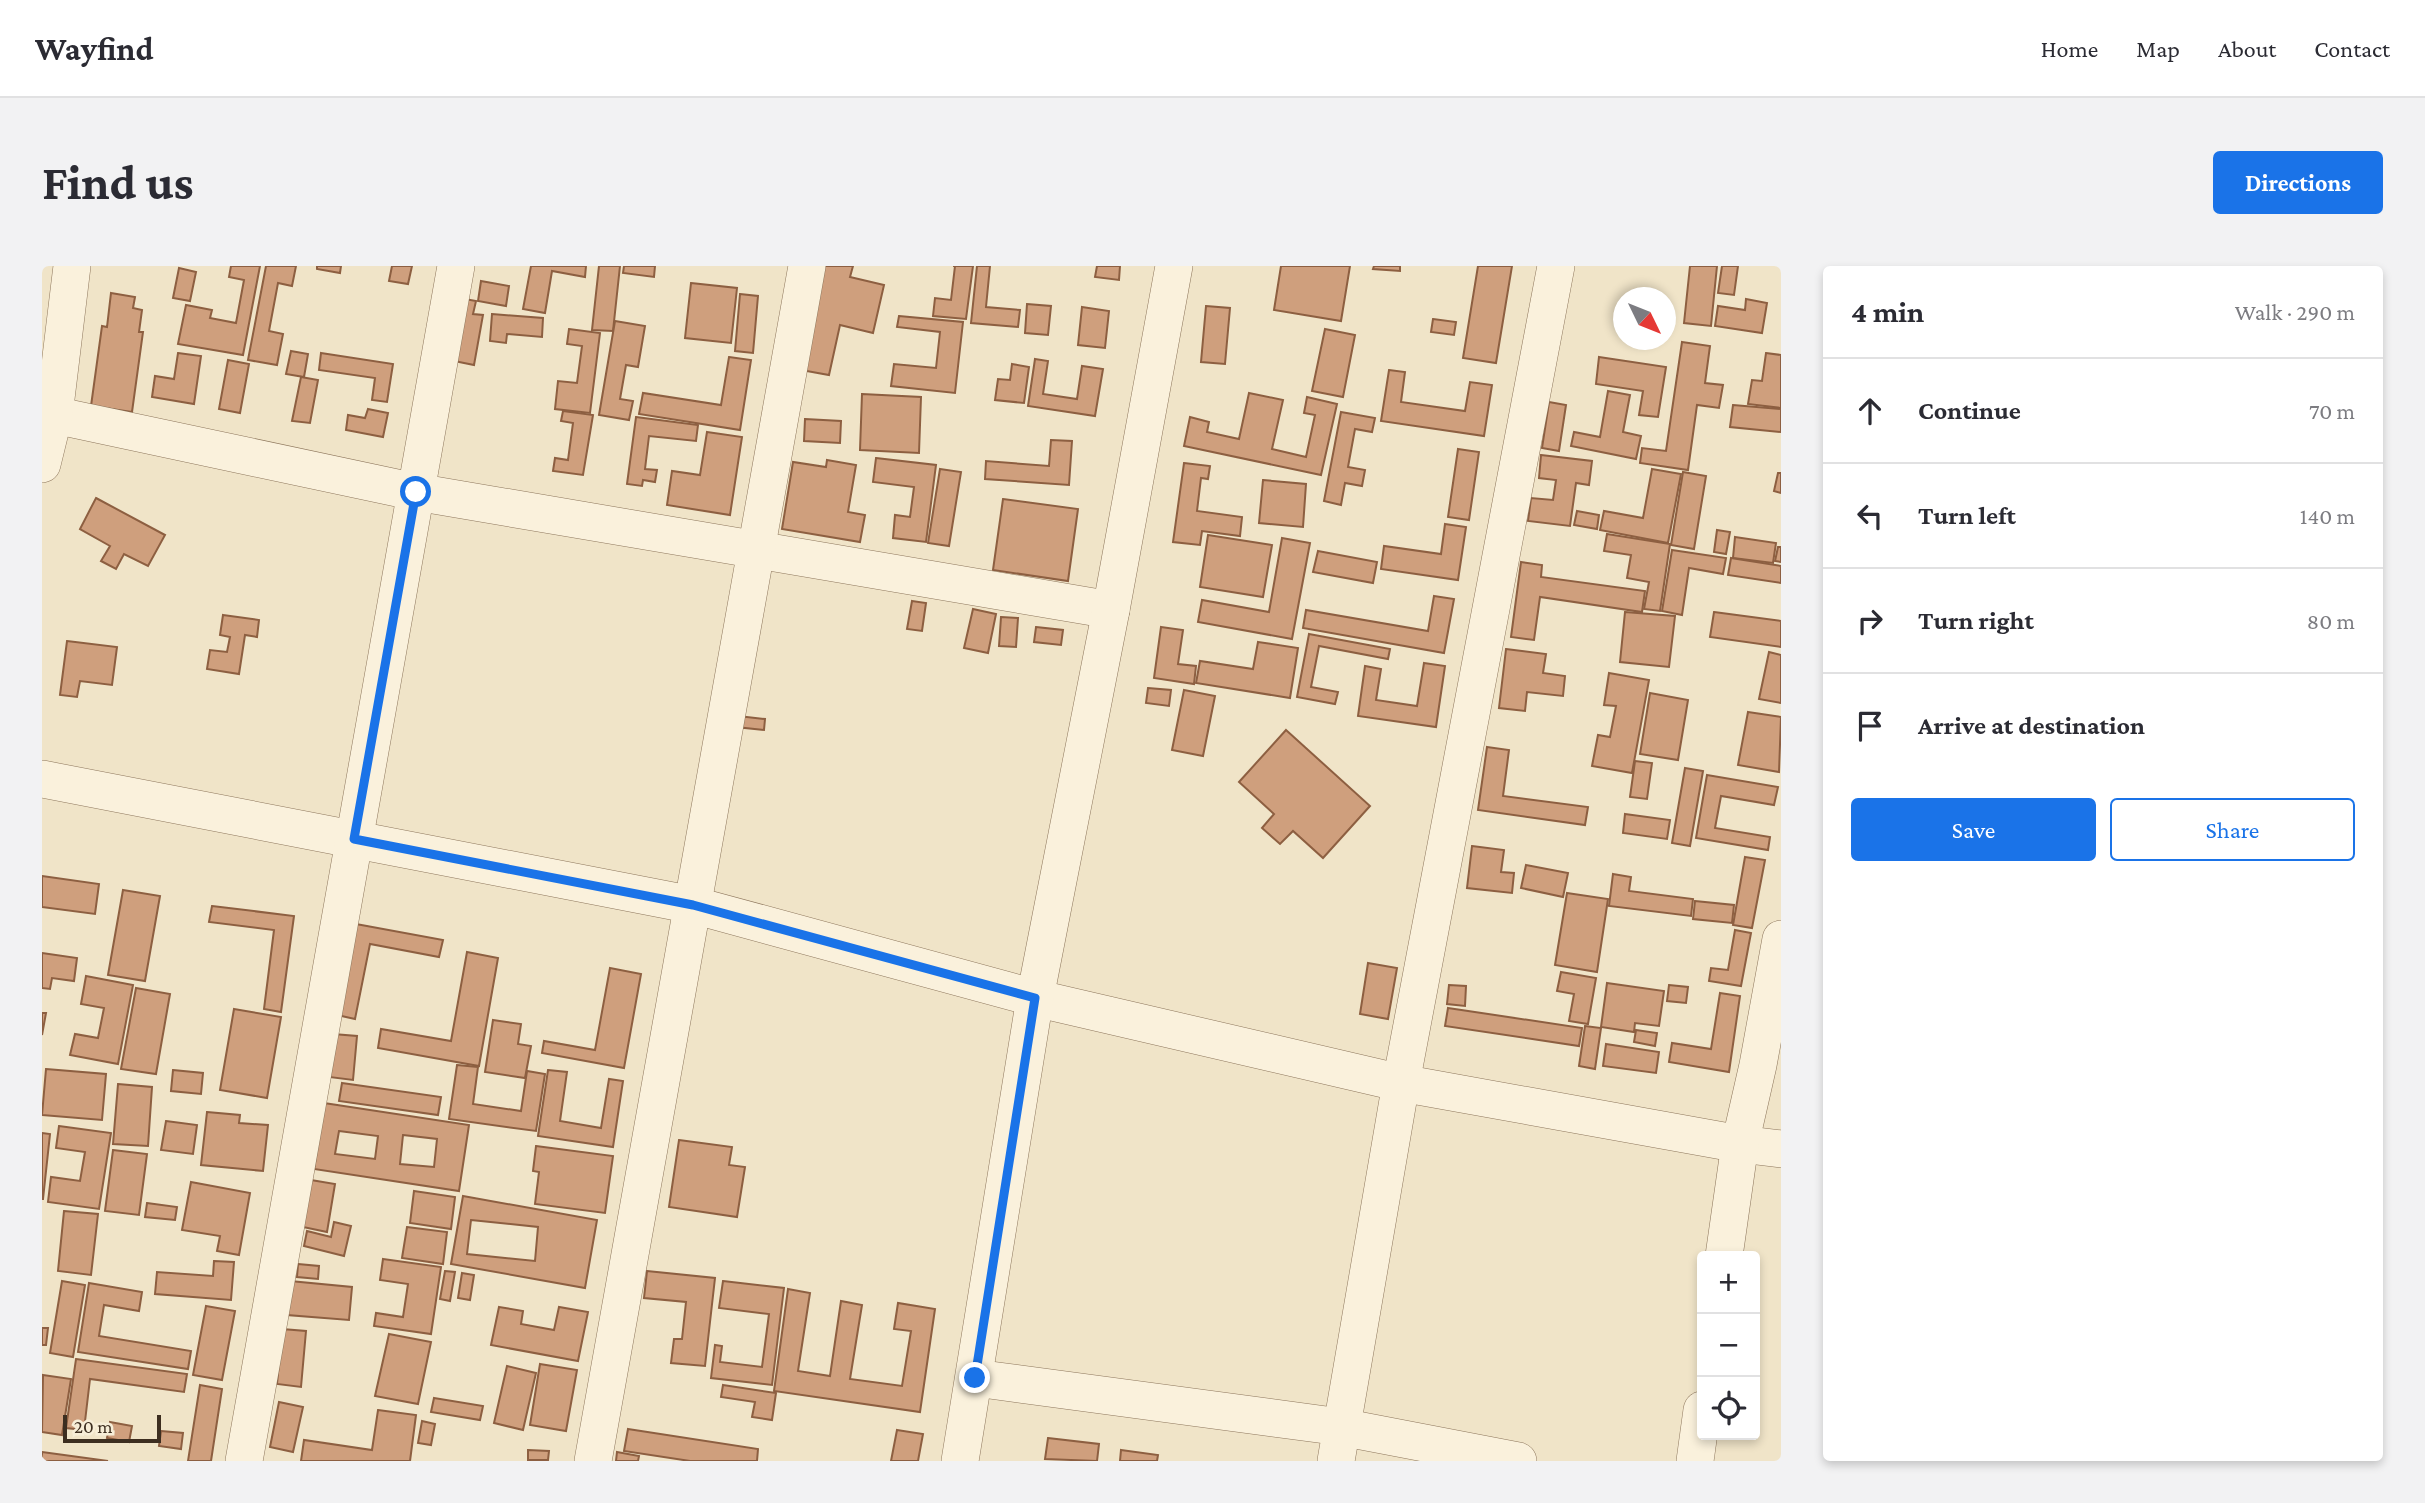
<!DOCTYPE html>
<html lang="en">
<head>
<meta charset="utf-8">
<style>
	body { margin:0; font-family:"Crimson Pro",serif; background:#f2f2f3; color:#2b2b33 }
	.controls { position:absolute; right:21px; bottom:21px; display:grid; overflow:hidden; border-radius:7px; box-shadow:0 4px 10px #0003 }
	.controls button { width:63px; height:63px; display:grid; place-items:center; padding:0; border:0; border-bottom:2px solid #e1e1e2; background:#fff; color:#2b2b33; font:35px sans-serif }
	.compass { position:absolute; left:1571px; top:21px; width:63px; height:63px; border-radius:50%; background:#fff; box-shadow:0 4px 10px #0003; rotate:133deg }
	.scale { position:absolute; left:21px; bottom:18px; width:98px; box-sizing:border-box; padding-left:7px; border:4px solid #3d2e20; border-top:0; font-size:19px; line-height:24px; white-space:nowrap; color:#3d2e20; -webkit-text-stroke:5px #f7eed8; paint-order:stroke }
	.stop { position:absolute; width:21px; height:21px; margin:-16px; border:5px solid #1a73e8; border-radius:50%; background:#fff }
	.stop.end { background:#1a73e8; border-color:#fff; box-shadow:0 2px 7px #0008 }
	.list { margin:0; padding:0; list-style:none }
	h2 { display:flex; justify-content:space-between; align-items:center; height:91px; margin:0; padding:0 28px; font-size:30px }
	h2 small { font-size:23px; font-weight:400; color:#7c7c81 }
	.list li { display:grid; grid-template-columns:46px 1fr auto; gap:21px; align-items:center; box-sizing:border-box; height:105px; padding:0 28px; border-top:2px solid #e1e1e2 }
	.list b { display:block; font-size:26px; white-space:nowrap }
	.list em { font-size:23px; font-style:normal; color:#7c7c81 }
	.actions { display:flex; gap:14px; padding:21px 28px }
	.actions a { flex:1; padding:16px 0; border:2px solid #1a73e8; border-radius:7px; text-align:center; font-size:24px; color:#1a73e8 }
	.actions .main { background:#1a73e8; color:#fff }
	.icon { flex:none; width:38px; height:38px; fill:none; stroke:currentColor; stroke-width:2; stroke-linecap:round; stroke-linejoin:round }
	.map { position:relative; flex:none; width:1739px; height:1195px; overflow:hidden; border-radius:7px }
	header { display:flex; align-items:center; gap:42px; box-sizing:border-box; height:98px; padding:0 35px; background:#fff; border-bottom:2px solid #e1e1e2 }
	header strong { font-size:33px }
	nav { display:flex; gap:38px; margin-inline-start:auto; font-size:24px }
	.intro { display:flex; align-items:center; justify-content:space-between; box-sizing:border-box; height:168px; padding:0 42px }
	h1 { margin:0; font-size:49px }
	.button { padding:18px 32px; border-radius:7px; background:#1a73e8; color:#fff; font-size:24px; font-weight:700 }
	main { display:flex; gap:42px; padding:0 42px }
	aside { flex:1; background:#fff; border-radius:7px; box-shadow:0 4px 10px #0003 }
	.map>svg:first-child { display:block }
	.building { fill:#cf9f7d; stroke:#8d5f41; stroke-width:2; fill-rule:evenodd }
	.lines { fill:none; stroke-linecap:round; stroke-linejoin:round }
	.minor-casing { stroke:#8d765c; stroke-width:38 }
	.minor { stroke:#faf1dc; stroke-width:37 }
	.route { stroke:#1a73e8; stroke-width:9 }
</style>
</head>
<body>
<header>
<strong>Wayfind</strong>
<nav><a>Home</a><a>Map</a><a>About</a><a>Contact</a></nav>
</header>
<div class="intro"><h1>Find us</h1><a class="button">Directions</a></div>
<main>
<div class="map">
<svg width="1739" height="1195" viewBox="0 0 1739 1195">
	<rect width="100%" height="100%" fill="#f0e4c8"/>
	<g class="building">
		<polygon points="189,0 218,0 201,89 136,78 144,39 170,44 168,52 194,57 202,14 187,11"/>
		<polygon points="224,0 254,0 250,20 236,17 227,65 241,68 235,99 206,94"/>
		<polygon points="275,0 299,0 298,7 275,3"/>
		<polygon points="350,0 370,0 366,18 347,15"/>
		<polygon points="489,0 544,0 543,11 510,5 503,47 481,43"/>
		<polygon points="557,0 578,0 571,65 550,64"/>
		<polygon points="582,0 613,0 612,11 581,7"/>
		<polygon points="782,0 811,0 808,11 842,19 831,67 798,59 787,109 759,104"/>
		<polygon points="911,0 931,0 924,53 891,50 893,32 909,34 913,0"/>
		<polygon points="935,0 948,0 944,41 978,44 976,61 929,57"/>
		<polygon points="1055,0 1078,0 1077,14 1053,11"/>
		<polygon points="1239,0 1308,0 1299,55 1232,44"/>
		<polygon points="1332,0 1358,0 1358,5 1331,3"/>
		<polygon points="1436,0 1470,0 1454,97 1421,92"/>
		<polygon points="1648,0 1675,0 1669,60 1642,57"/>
		<polygon points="1680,0 1696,0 1692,29 1676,27"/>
		<polygon points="137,2 154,6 148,35 131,32"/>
		<polygon points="439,15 467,20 464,40 436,35"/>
		<polygon points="649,17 695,22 689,77 643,72"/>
		<polygon points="69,27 93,31 91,42 100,44 97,66 101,66 90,146 49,140 60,60 65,61"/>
		<polygon points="698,28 716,30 711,87 693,85"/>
		<polygon points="423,33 434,35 431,48 441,49 432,99 412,95"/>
		<polygon points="1704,33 1725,37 1720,67 1673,60 1676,40 1703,44"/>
		<polygon points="985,38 1009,40 1006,69 983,67"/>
		<polygon points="1164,40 1188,42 1183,98 1159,96"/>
		<polygon points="1040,41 1067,45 1063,82 1036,79"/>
		<polygon points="450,48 501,52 500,71 465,68 464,77 448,75"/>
		<polygon points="857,50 921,56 913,127 849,120 852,98 894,102 898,66 855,61"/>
		<polygon points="1391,53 1414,56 1412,69 1389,66"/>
		<polygon points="573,55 603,60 596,101 584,99 578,133 591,135 587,154 557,149"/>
		<polygon points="527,63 558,67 548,147 513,143 516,115 535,117 540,80 525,78"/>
		<polygon points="1283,63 1313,69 1301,131 1270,125"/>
		<polygon points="1640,76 1668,80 1663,117 1681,119 1677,142 1655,139 1646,204 1598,197 1600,182 1624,185"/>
		<polygon points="249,85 266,88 262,111 244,108"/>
		<polygon points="136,87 159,90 152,138 110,131 113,110 132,113"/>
		<polygon points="279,87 351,98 345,136 330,134 333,112 277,104"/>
		<polygon points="1724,87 1739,89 1739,142 1706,138 1710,114 1720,115"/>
		<polygon points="687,91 709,94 698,164 597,148 601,127 679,139"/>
		<polygon points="1557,91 1624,101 1616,151 1597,149 1601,125 1554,118"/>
		<polygon points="993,93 1006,95 1001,128 1035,133 1040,100 1061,103 1053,150 986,140"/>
		<polygon points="186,94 207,98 198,147 177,143"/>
		<polygon points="970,98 987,101 982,137 953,134 956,113 968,114"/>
		<polygon points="1347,104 1363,106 1359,136 1423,145 1428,116 1450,119 1442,170 1339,155"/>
		<polygon points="259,111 276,114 268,157 250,155"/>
		<polygon points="1566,125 1588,129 1581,166 1599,170 1594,193 1529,180 1532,166 1558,171"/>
		<polygon points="1207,127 1241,134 1230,183 1264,191 1273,149 1262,147 1265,131 1295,138 1279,209 1142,180 1148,151 1167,156 1165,166 1197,173"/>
		<polygon points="820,128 879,131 877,187 818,184"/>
		<polygon points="1507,136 1524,139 1517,185 1500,182"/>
		<polygon points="1691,139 1739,143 1739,166 1688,161"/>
		<polygon points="326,143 346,147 341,171 304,164 306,149 323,152"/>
		<polygon points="521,145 551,149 541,209 511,205 513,192 526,194 531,157 519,155"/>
		<polygon points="1299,146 1333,152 1330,166 1313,163 1306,201 1323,204 1320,220 1303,217 1299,239 1282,235"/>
		<polygon points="594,151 656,159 654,175 607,170 603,203 615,204 613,216 601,214 600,220 585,218"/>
		<polygon points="763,153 799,155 798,177 762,175"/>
		<polygon points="665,166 700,171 688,249 625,239 630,205 658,209"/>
		<polygon points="1009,174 1030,175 1027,219 943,213 944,195 1007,200"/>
		<polygon points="1416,183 1437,186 1427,254 1406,251"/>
		<polygon points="1499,189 1550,195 1547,219 1534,217 1528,260 1486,255 1489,232 1511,234 1514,214 1497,212"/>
		<polygon points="834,192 894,199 884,276 851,272 853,249 868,251 872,221 831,216"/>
		<polygon points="785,194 814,199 806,246 823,249 818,276 740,263 751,196 784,201"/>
		<polygon points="1142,197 1168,200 1166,213 1159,212 1155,245 1200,251 1198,270 1160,265 1158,279 1131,276"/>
		<polygon points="898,203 919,206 907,280 886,277"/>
		<polygon points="1610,203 1639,208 1626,277 1558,264 1562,245 1601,252"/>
		<polygon points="1641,206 1664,210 1652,283 1629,279"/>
		<polygon points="1736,207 1739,207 1739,227 1732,225"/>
		<polygon points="1221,214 1264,218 1261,261 1217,257"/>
		<polygon points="54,232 123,269 106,300 82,288 74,303 59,295 68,280 38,263"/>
		<polygon points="961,233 1036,243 1026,315 951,304"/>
		<polygon points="1535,245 1557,249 1555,263 1532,259"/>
		<polygon points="1403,258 1424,261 1416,314 1339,303 1342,280 1399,288"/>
		<polygon points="1675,264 1688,266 1684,288 1672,286"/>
		<polygon points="1565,268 1628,278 1618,345 1602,343 1607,316 1585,312 1589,289 1562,285"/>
		<polygon points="1166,269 1230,279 1221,331 1158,321"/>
		<polygon points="1693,271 1734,277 1731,297 1691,292"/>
		<polygon points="1240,272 1268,277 1250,373 1156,356 1160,334 1227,346"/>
		<polygon points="1736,281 1739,281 1739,296 1733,295"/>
		<polygon points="1630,284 1684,292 1681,308 1647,302 1640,349 1620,345"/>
		<polygon points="1276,285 1335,296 1331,317 1271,306"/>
		<polygon points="1689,292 1739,300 1739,317 1686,309"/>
		<polygon points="1479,296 1500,299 1499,311 1603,325 1600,346 1498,331 1492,374 1469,371"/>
		<polygon points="1392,330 1412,333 1402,387 1261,362 1264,344 1386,365"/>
		<polygon points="870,335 884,337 880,365 865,363"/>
		<polygon points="931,343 954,348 946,387 922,382"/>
		<polygon points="1583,346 1633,350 1627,401 1578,396"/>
		<polygon points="1672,346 1739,355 1739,381 1668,371"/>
		<polygon points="181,349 217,354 215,371 203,369 197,408 165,403 168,384 185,386 188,371 178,369"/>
		<polygon points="959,351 976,352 974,381 957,380"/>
		<polygon points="994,361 1021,364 1019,379 992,376"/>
		<polygon points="1119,361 1141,364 1136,398 1154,400 1152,418 1112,412"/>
		<polygon points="1267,368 1348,383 1346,393 1277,380 1269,421 1296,426 1293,438 1255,431"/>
		<polygon points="25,375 75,381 70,419 38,415 35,431 18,429"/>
		<polygon points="1216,376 1256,382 1248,432 1154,417 1158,395 1211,403"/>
		<polygon points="1464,383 1504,388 1501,407 1523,410 1521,430 1485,426 1483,445 1457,442"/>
		<polygon points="1727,386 1739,389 1739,437 1717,433"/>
		<polygon points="1382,397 1403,400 1394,461 1316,450 1323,400 1339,403 1334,434 1375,440"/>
		<polygon points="1567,407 1607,414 1590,507 1550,500 1556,469 1568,471 1574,440 1562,439"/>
		<polygon points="1106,422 1129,424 1127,440 1104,437"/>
		<polygon points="1142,424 1173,430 1161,490 1130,484"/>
		<polygon points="1608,427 1646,434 1636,494 1598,488"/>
		<polygon points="1706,446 1739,451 1737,506 1696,499"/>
		<polygon points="696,450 723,453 722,464 694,461"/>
		<polygon points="1244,464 1328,540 1281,592 1251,565 1238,578 1220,562 1232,548 1197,516"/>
		<polygon points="1445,481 1467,484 1461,530 1546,541 1543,559 1436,544"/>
		<polygon points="1593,495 1610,497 1605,533 1588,531"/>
		<polygon points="1643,502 1661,505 1648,580 1630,577"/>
		<polygon points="1665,509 1736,521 1732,539 1679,530 1673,562 1728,571 1726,584 1654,572"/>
		<polygon points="1583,548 1628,554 1625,573 1581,567"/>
		<polygon points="1430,580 1462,584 1459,606 1472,607 1470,627 1425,622"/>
		<polygon points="1703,591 1723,594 1710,662 1691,659"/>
		<polygon points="1484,599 1526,607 1521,631 1479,622"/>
		<polygon points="1571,608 1589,611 1587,625 1651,633 1649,650 1567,640"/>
		<polygon points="0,610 57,618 53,648 0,641"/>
		<polygon points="81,624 118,630 103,715 66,709"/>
		<polygon points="1525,627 1566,633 1555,706 1513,699"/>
		<polygon points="1653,635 1692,639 1690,657 1651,653"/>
		<polygon points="170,640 252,650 239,746 222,743 232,664 167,656"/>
		<polygon points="314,658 401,674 397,691 328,678 313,753 295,749"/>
		<polygon points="1693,664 1709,667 1699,720 1667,715 1669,702 1686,704"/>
		<polygon points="425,686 456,692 437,800 336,782 339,763 409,775"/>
		<polygon points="0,687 35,692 32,715 10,712 8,723 0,722"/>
		<polygon points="1326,697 1355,702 1346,753 1318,748"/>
		<polygon points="568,702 599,708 582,802 500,787 502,775 553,784"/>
		<polygon points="1519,706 1554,712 1546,758 1527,755 1532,728 1515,725"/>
		<polygon points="44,710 91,719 76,798 28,789 33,768 56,772 62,742 39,738"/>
		<polygon points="1565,717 1622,725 1617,760 1593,757 1592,766 1559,761"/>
		<polygon points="1407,719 1424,720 1423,740 1405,738"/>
		<polygon points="1627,719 1646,721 1644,737 1625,735"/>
		<polygon points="94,722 128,728 114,808 79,803"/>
		<polygon points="1678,727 1698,730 1687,806 1627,796 1630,777 1669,783"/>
		<polygon points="1406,742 1540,762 1537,780 1403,760"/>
		<polygon points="192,743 239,751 225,832 178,824"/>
		<polygon points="0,747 4,747 0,769"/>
		<polygon points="451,754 479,758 476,778 489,780 483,812 443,806"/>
		<polygon points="1543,760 1559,762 1553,803 1537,800"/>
		<polygon points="1594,764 1615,767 1613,780 1592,776"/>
		<polygon points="291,768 315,770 311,814 287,811"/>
		<polygon points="1564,778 1617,786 1614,807 1561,800"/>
		<polygon points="415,799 436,801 431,838 479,845 485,805 503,808 494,865 407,853"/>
		<polygon points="4,803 64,808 60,854 0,849"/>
		<polygon points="131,804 161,807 159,828 129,825"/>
		<polygon points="506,804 525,806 518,855 559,862 567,813 581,815 571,881 496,870"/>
		<polygon points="300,817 399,831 396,849 297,835"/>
		<polygon points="76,818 110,821 106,880 71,878"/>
		<path d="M282,837L427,859L417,925L272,903ZM297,865L336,870L333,893L293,888ZM361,869L395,873L392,901L358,898Z"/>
		<polygon points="165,846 198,849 197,857 226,859 221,905 159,899"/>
		<polygon points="124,855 155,859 151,888 119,884"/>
		<polygon points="17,860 69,867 57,943 6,936 9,911 38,915 43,886 14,882"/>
		<polygon points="0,867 8,868 1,933 0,933"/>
		<polygon points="637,874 690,881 687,899 703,901 695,951 627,941"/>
		<polygon points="494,880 571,890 563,947 493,938 497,906 491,905"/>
		<polygon points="71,884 105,888 97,949 63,945"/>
		<polygon points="269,914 293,918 285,966 261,961"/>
		<polygon points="149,916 208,927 197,989 175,985 178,970 140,964"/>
		<polygon points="372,925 413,931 409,963 368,957"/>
		<path d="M421,930L555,954L543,1022L409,998ZM429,954L496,961L493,995L425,988Z"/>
		<polygon points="105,937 135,941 133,954 103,951"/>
		<polygon points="22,945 56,948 49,1009 16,1005"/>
		<polygon points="292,956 309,960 302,990 262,980 265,965 289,971"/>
		<polygon points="365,961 405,966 401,998 360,992"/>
		<polygon points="341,993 399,1001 389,1068 332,1060 334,1047 361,1051 366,1018 338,1014"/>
		<polygon points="172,995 192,996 189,1034 113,1028 115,1006 171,1010"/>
		<polygon points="256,998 277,1000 276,1013 255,1011"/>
		<polygon points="403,1005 413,1006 408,1035 398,1033"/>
		<polygon points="605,1005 673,1012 663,1100 629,1097 632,1073 640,1073 644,1036 602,1032"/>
		<polygon points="420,1007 432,1009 428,1034 416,1032"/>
		<polygon points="20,1015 43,1019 31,1091 8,1087"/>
		<polygon points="248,1015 310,1021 307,1054 245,1049"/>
		<polygon points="681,1015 742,1022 730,1119 669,1112 673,1079 680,1080 678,1096 720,1101 727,1048 677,1042"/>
		<polygon points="47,1017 100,1026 97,1045 62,1039 57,1070 149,1085 146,1103 36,1086"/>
		<polygon points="746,1023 768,1027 756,1105 788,1110 799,1035 820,1039 808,1113 860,1120 869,1065 852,1063 856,1037 893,1043 878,1146 732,1125"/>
		<polygon points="164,1040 193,1045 180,1114 151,1109"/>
		<polygon points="457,1041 481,1045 479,1058 512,1064 517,1041 546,1046 536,1095 449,1079"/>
		<polygon points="0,1062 6,1062 4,1079 0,1079"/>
		<polygon points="240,1063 264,1065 259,1121 235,1118"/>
		<polygon points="347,1068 389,1076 376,1138 333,1130"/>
		<polygon points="34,1093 145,1108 142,1126 48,1113 42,1164 24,1162"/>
		<polygon points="498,1098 535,1104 524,1165 488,1159"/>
		<polygon points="465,1100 494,1107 481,1164 452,1157"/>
		<polygon points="1,1109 29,1113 20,1169 0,1166"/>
		<polygon points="158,1119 180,1123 169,1195 146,1195"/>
		<polygon points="681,1119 734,1127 730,1154 710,1151 713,1136 679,1131"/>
		<polygon points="392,1132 441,1140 438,1154 389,1146"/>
		<polygon points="237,1136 261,1141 251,1186 228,1181"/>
		<polygon points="336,1144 374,1149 368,1195 259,1195 262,1174 330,1184"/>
		<polygon points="380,1155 393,1158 389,1179 376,1177"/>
		<polygon points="68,1156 90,1160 87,1176 65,1172"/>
		<polygon points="586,1163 716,1183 715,1195 648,1195 582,1185"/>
		<polygon points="855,1164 881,1168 876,1195 849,1195"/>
		<polygon points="119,1165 141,1167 139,1183 117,1180"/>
		<polygon points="1006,1172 1057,1178 1055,1195 1003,1193"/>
		<polygon points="486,1184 507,1185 506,1194 486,1194"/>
		<polygon points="1079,1184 1116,1189 1115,1195 1078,1195"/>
		<polygon points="0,1186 66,1195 0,1195"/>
		<polygon points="575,1186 597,1190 596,1195 574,1195"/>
	</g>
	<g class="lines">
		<defs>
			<g id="minor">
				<polyline points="12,149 374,226 1069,344"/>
				<polyline points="0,198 12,149 30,0"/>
				<polyline points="0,513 651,639 993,732 1359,817 1698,878 1739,883"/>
				<polyline points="1682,990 1698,878 1716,799 1739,673"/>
				<polyline points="933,1112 1299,1161 1476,1195"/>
				<polyline points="202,1195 414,0"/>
				<polyline points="551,1195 765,0"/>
				<polyline points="918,1195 993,732 1069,344 1132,0"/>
				<polyline points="1294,1195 1359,817 1514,0"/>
				<polyline points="1653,1195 1660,1144"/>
			</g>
		</defs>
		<use href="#minor" class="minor-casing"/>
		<use href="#minor" class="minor"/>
	</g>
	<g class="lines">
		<polyline class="route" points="374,226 312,573 651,639 993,732 933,1112"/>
	</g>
</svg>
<div class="controls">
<button>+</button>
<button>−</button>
<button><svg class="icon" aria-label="locate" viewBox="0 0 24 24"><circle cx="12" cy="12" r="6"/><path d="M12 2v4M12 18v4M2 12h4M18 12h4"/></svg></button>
</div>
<svg class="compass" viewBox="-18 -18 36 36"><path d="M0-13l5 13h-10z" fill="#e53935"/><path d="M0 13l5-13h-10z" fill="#7c7c81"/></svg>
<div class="scale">20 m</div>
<div class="stop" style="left:374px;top:226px"></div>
<div class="stop end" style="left:933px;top:1112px"></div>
</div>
<aside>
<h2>4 min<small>Walk · 290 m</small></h2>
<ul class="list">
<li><svg class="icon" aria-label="ahead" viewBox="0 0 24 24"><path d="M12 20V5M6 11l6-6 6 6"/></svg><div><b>Continue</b></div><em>70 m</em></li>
<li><svg class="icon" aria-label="left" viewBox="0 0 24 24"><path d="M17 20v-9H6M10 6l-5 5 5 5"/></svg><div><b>Turn left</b></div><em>140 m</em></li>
<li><svg class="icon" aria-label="right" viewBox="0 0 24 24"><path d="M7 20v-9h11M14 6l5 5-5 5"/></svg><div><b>Turn right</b></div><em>80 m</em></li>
<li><svg class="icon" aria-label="arrive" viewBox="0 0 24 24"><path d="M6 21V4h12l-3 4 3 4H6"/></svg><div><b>Arrive at destination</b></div></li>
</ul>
<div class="actions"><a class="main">Save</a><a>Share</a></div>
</aside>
</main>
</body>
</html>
